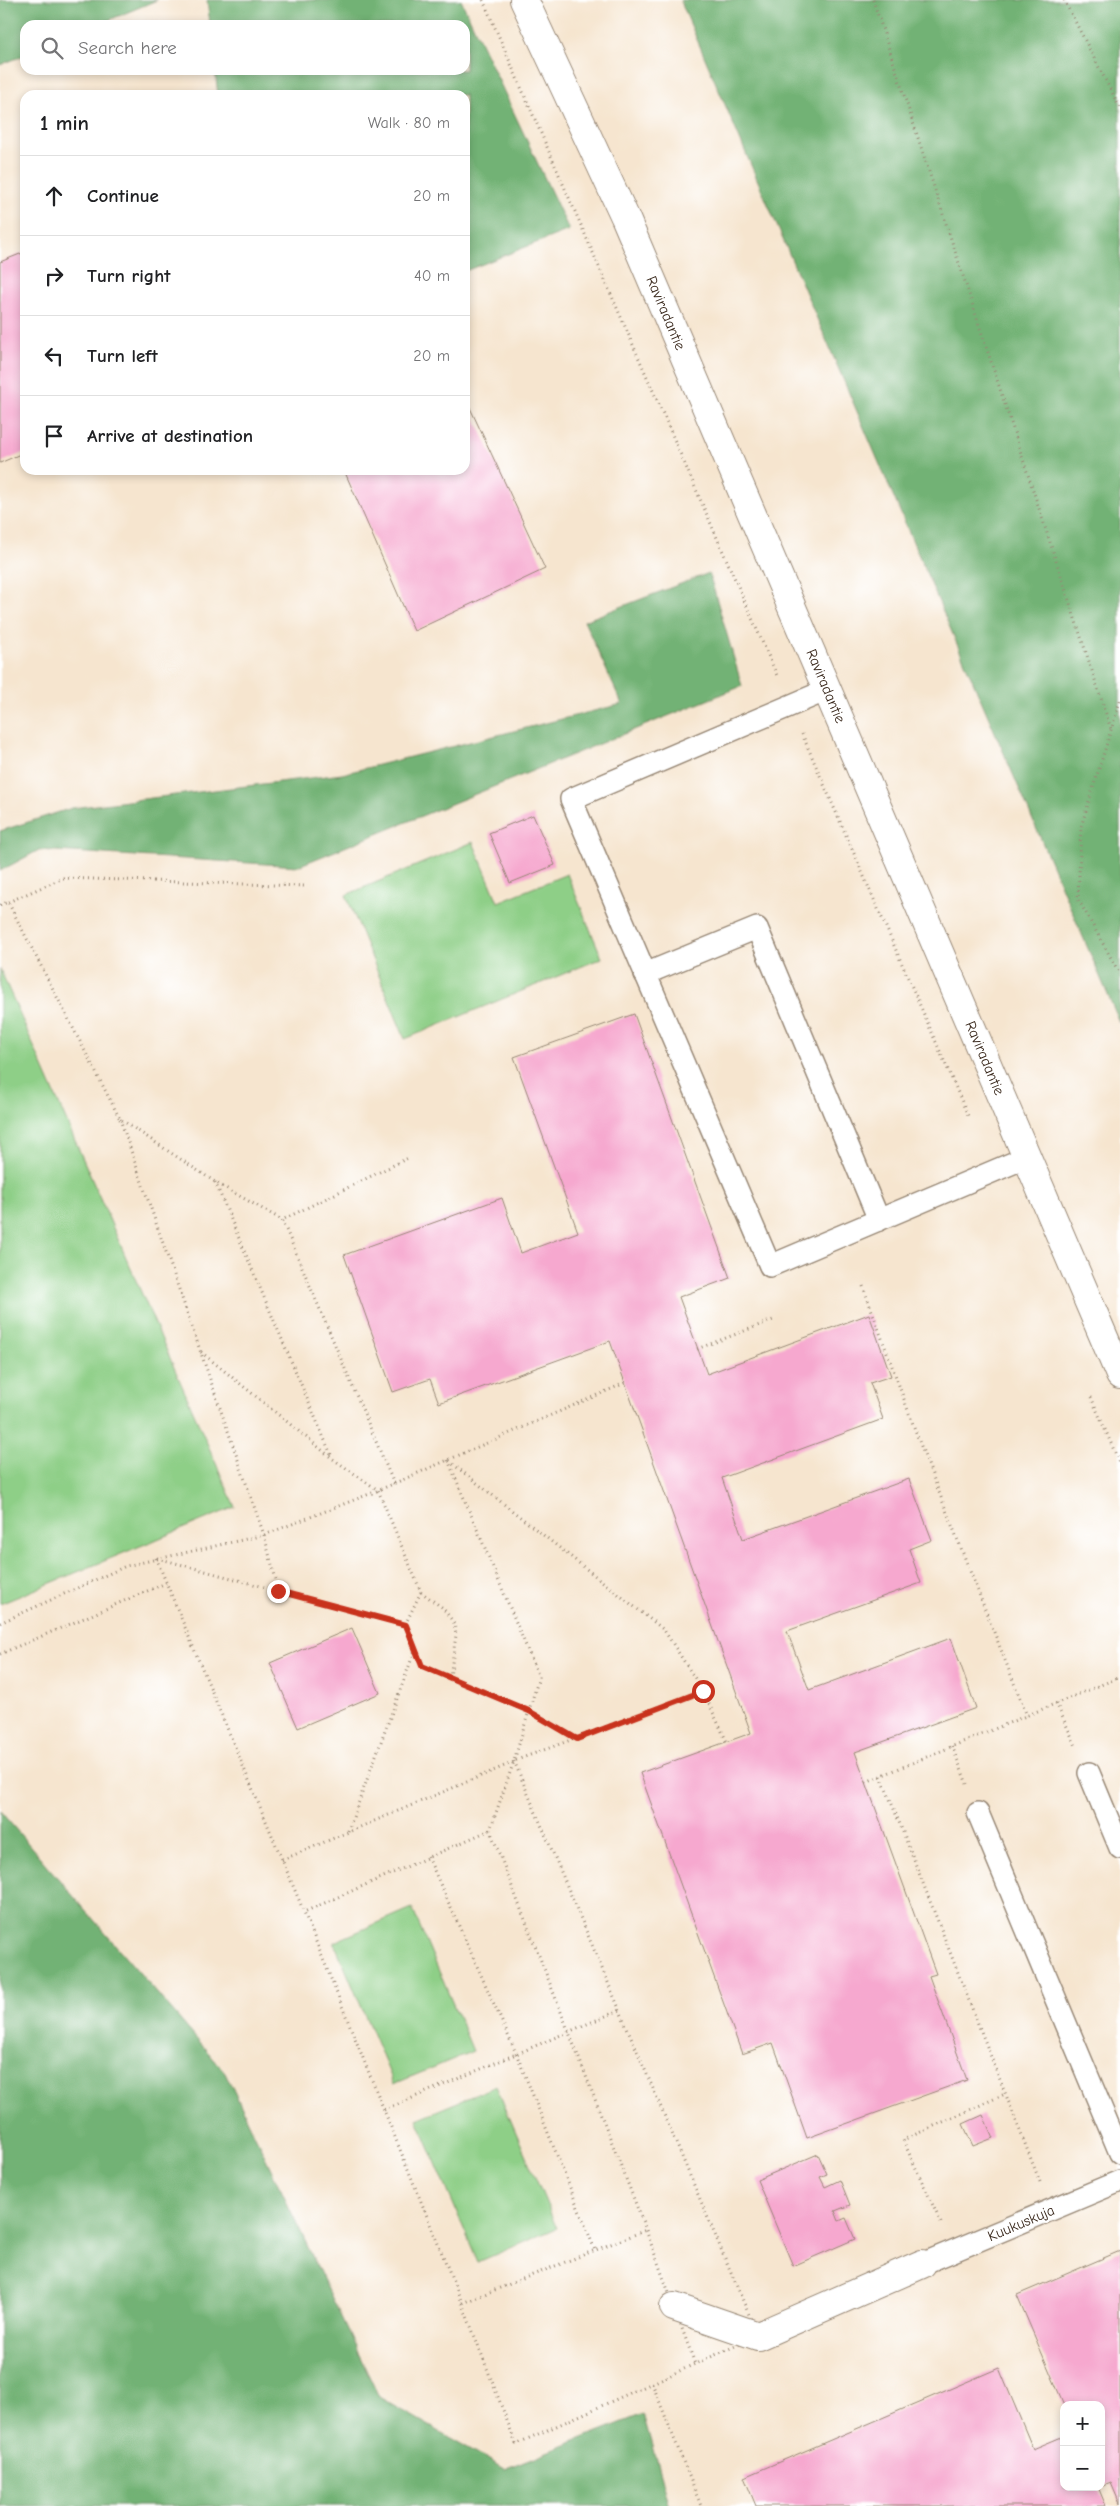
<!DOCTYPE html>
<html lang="en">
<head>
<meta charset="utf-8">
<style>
	body { margin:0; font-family:"Comic Neue",sans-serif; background:#f2f2f2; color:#202124 }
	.controls { position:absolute; right:15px; bottom:15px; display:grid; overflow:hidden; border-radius:10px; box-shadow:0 2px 8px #0003 }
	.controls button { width:45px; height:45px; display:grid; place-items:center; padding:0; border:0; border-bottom:1px solid #e0e0e0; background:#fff; color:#202124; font:25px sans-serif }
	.stop { position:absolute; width:15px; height:15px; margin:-11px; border:4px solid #c8321e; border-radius:50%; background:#fff }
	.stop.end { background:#c8321e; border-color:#fff; box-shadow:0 1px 5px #0008 }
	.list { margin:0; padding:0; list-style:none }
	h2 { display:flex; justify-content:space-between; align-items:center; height:65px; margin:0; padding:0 20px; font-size:21px }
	h2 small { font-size:16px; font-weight:400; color:#757577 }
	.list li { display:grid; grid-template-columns:32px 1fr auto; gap:15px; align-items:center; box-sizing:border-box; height:80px; padding:0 20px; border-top:1px solid #e0e0e0 }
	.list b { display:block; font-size:19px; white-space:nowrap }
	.list em { font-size:16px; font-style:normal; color:#757577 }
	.icon { flex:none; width:28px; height:28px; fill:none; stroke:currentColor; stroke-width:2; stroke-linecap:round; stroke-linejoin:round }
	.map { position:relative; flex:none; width:1120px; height:2506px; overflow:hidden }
	.search { position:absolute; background:#fff; box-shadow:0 2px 8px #0003; left:20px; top:20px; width:450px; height:55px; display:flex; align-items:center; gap:12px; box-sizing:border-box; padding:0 18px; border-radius:15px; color:#757577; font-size:19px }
	.panel { position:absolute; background:#fff; box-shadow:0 2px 8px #0003; left:20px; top:90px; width:450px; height:385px; border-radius:15px }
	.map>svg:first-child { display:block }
	.green { fill:#8ecf87; stroke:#647c52 }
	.forest { fill:#72b274; stroke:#566e49 }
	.building { fill:#f6a8cf }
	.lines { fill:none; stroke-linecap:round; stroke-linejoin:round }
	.service-casing { stroke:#988876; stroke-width:24 }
	.minor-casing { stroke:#988876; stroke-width:30 }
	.tertiary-casing { stroke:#988876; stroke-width:30 }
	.path { stroke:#988876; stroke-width:3; stroke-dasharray:1 4; stroke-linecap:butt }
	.service { stroke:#fff; stroke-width:21 }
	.minor { stroke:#fff; stroke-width:28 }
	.tertiary { stroke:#fff; stroke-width:28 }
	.route { stroke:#c8321e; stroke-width:6 }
	.labels { text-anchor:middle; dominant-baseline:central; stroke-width:4.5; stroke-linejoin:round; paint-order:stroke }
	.street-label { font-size:15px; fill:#3b2a1e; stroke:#fff }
</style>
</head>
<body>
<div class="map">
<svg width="1120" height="2506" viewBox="0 0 1120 2506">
	<rect width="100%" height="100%" fill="#fff"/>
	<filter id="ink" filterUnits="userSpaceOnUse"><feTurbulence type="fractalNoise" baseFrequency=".02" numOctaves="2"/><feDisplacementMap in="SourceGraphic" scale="10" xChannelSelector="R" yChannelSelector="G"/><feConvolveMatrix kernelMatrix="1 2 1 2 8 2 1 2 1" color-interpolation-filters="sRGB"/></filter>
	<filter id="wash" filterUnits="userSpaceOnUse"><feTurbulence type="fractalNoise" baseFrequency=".0096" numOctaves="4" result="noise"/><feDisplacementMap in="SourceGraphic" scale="20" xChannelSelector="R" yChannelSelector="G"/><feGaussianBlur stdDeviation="1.12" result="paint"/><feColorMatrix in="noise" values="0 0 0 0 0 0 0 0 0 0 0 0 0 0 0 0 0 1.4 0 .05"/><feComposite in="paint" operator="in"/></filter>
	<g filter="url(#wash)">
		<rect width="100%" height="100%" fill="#f6e5cf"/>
		<g class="green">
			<polygon points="473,842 498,902 567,874 602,958 405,1039 346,895"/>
			<polygon points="0,969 235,1507 0,1604"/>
			<polygon points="412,1908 473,2051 394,2084 334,1942"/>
			<polygon points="496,2086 557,2228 478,2262 417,2119"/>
		</g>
		<g class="forest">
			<polygon points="0,0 157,0 97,25 25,25 25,55 0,65"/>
			<polygon points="207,0 461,0 569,230 465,271 465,95 218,95 215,70 465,70 465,25 210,25"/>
			<polygon points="680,0 1120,0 1120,1023"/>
			<polygon points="709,573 742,686 298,866 39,850 0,871 0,831 72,808 342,774 622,704 584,621"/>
			<polygon points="0,1811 225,2072 379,2397 505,2469 643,2414 669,2506 0,2506"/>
		</g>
		<g id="blocks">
			<g class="building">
				<polygon points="25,252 25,452 0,463 0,262"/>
				<polygon points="465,397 545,569 414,631 344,470 465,470"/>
				<polygon points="533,815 555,865 510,883 489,833"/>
				<polygon points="634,1014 730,1278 679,1297 707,1374 869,1314 891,1376 870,1383 883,1419 722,1478 743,1539 909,1479 932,1540 909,1549 921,1583 787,1631 809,1690 951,1638 976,1708 855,1752 936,1974 929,1976 967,2080 807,2138 773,2043 742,2054 640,1773 751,1733 610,1341 439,1403 430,1379 393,1392 344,1255 502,1198 521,1253 578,1232 514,1057"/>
				<polygon points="352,1628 380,1693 298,1728 270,1663"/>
				<polygon points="983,2115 993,2138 973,2146 963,2124"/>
				<polygon points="818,2154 827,2174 820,2177 825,2187 840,2180 850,2205 835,2211 839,2221 846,2218 855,2239 793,2266 757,2180"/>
				<polygon points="1120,2251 1120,2504 1111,2483 1101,2487 1101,2405 1064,2405 1017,2295"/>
				<polygon points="999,2368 1033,2449 1064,2436 1064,2487 1098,2487 1106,2506 756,2506 744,2477"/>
			</g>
		</g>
	</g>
	<g filter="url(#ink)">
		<use href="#blocks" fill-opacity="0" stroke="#988876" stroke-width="1"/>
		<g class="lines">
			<defs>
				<g id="service">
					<polyline points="827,690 571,799 770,1266 1027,1157"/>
					<polyline points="645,974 757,928 879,1220"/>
					<polyline points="1089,1773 1120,1848"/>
					<polyline points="978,1813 1120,2153"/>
					<polyline points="922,2264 1120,2181"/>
				</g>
				<polyline id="minor" points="674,2307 758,2336 922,2264"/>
				<polyline id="tertiary" points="524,0 625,217 1120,1375"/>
			</defs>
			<use href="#service" class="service-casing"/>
			<use href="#minor" class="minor-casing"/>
			<use href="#tertiary" class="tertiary-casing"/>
			<g class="path">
				<polyline points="483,0 778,678"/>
				<polyline points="873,0 1111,729"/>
				<polyline points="1064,0 1120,108"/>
				<polyline points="1120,701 1081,827 1078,899 1120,974"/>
				<polyline points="802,734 969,1118"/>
				<polyline points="8,902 63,878 304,886"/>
				<polyline points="0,905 8,902 120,1119 215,1182 282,1220"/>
				<polyline points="120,1119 264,1535 279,1591"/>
				<polyline points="215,1182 332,1457"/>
				<polyline points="863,1286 922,1449 1027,1716"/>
				<polyline points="697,1349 773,1320"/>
				<polyline points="201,1352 333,1459 378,1490 421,1592 443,1608 454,1623 456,1635 450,1677"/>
				<polyline points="1091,1397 1120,1464"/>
				<polyline points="448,1460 539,1677 514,1761 703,1691"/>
				<polyline points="449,1461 664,1630 703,1691 727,1742"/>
				<polyline points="394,1484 282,1220 408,1158"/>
				<polyline points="156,1558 304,1912"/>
				<polyline points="157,1558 405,1625"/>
				<polyline points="421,1592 405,1625 422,1666 529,1711 577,1739"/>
				<polyline points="0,1623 126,1566 264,1535 372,1493 625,1383"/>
				<polyline points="0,1654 166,1583"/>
				<polyline points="1056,1703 1076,1746"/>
				<polyline points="952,1746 967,1784"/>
				<polygon points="514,1761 758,2336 695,2364 646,2230 490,1830"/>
				<polyline points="881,1776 1040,2182"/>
				<polyline points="866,1782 1120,1677"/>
				<polyline points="490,1830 304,1912 462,2303 646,2230"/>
				<polyline points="348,1831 415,1650"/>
				<polyline points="428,1857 516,2053 595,2250"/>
				<polyline points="282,1860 514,1762"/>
				<polyline points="384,2110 620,2010"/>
				<polyline points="941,2223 903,2140 1005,2094"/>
				<polyline points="462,2303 516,2444 695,2364"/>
				<polyline points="652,2383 701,2506"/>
			</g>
			<use href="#service" class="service"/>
			<use href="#minor" class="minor"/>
			<use href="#tertiary" class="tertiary"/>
		</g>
	</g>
	<g class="lines" filter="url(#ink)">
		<polyline class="route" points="278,1591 406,1625 422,1666 529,1711 577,1739 703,1691"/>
	</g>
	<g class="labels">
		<g class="street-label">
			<text transform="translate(666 313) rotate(67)">Raviradantie</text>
			<text transform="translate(826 686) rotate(67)">Raviradantie</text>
			<text transform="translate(985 1058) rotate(67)">Raviradantie</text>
			<text transform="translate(1021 2223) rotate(-23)">Kuukuskuja</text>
		</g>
	</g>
</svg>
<div class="controls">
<button>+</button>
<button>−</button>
</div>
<div class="stop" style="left:703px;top:1691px"></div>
<div class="stop end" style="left:278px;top:1591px"></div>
<div class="search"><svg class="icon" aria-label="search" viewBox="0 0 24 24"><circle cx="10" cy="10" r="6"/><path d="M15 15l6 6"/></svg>Search here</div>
<section class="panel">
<h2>1 min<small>Walk · 80 m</small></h2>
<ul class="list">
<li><svg class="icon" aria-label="ahead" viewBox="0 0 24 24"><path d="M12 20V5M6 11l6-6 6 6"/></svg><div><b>Continue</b></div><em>20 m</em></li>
<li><svg class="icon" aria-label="right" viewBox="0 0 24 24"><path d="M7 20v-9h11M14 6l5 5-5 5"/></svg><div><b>Turn right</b></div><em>40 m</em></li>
<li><svg class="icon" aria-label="left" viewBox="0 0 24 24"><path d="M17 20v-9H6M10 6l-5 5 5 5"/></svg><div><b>Turn left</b></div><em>20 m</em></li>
<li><svg class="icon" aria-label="arrive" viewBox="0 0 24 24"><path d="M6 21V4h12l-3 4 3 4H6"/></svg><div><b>Arrive at destination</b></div></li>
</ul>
</section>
</div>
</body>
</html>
